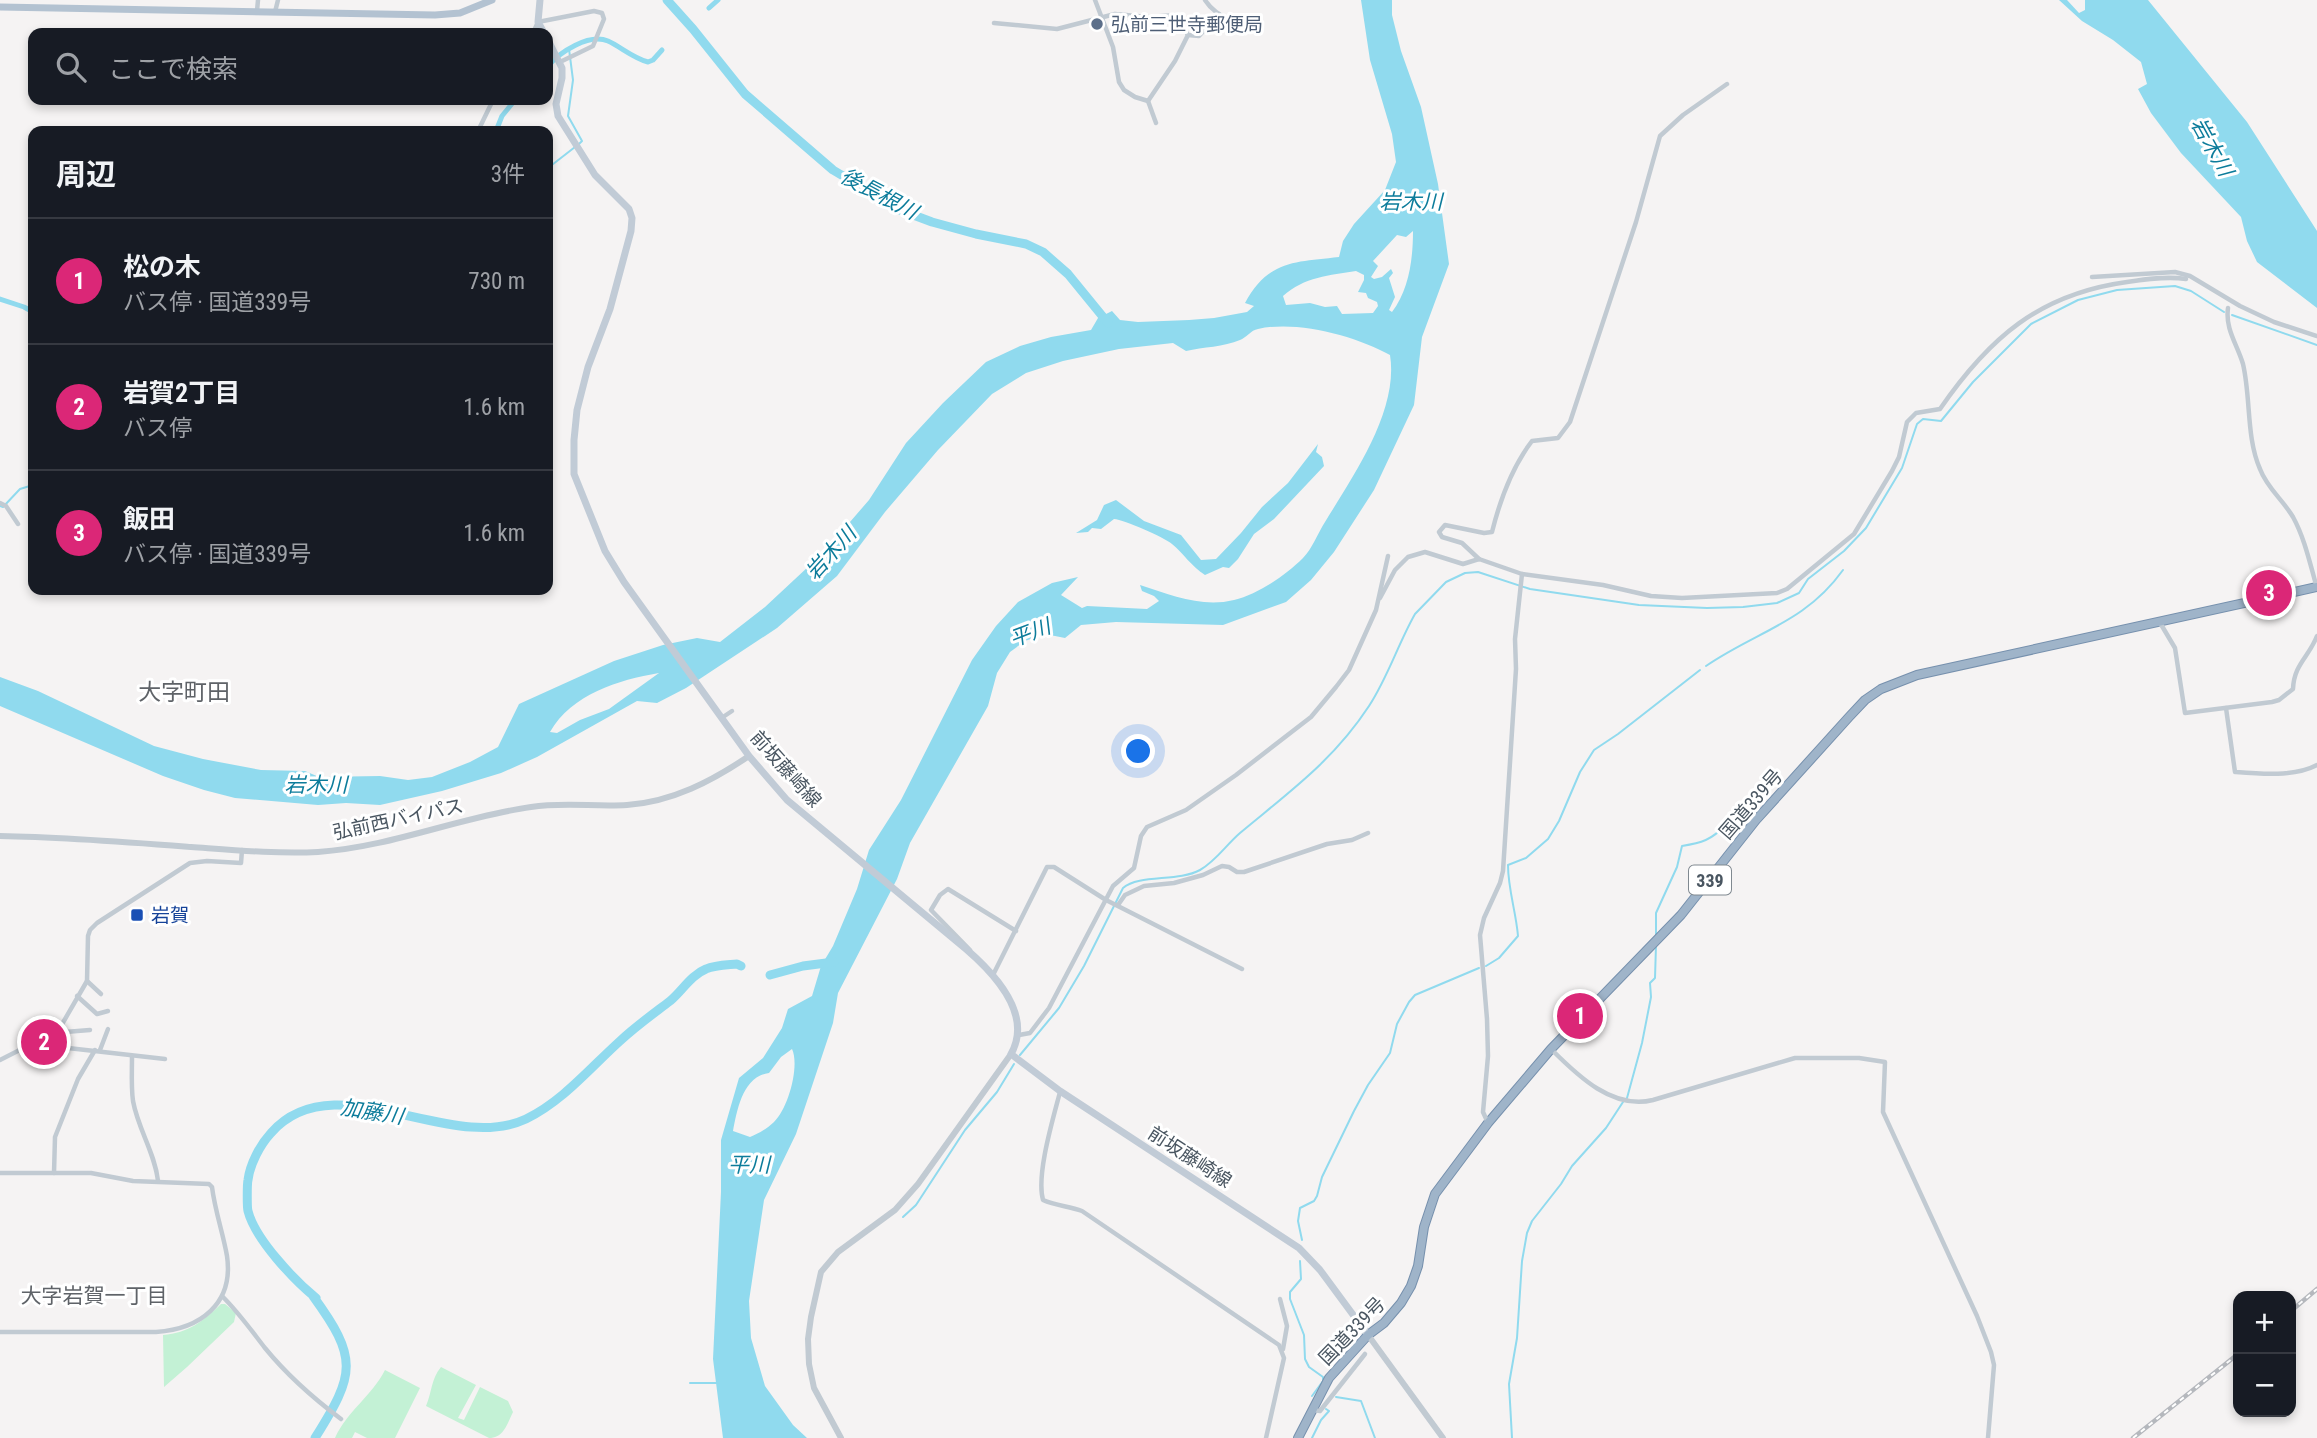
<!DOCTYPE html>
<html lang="ja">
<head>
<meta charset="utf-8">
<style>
	body { margin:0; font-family:"Roboto Condensed","Noto Sans JP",sans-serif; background:#242831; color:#f1f3f6 }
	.controls { position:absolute; right:21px; bottom:21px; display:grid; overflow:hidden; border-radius:14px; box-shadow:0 4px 10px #0003 }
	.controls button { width:63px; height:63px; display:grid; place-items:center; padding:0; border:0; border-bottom:2px solid #363941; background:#171b24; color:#f1f3f6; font:35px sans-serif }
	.you { position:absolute; left:1139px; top:752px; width:24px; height:24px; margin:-18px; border:5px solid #fff; border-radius:50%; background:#1a73e8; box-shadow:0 0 0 10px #1a73e833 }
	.badge { display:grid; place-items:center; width:46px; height:46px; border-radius:50%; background:#db2777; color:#fff; font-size:23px; font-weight:700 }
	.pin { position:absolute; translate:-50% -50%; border:4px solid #fff; box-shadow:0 2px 7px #0006 }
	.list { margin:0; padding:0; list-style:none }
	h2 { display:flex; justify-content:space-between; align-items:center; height:91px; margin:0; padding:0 28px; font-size:30px }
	h2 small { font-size:23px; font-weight:400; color:#9ea1a6 }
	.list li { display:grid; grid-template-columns:46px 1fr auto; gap:21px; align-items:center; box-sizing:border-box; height:126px; padding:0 28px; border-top:2px solid #363941 }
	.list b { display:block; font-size:26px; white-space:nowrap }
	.list p { margin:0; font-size:23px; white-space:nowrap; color:#9ea1a6 }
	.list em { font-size:23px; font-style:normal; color:#9ea1a6 }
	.icon { flex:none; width:38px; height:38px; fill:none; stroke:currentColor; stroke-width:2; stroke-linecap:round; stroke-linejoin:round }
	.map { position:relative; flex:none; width:2317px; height:1438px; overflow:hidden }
	.search { position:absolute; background:#171b24; box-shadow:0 4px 10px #0003; left:28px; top:28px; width:525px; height:77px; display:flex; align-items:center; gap:18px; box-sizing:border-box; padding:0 24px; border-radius:14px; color:#9ea1a6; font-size:26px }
	.panel { position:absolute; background:#171b24; box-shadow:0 4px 10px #0003; left:28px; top:126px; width:525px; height:469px; border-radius:14px }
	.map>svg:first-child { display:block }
	.green { fill:#c3f1d5 }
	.water { fill:#90daee; fill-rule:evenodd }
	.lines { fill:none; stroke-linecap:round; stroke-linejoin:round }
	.stream { stroke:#90daee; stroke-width:2 }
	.canal { stroke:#90daee; stroke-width:5 }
	.river { stroke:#90daee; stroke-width:9 }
	.trunk-casing { stroke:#7690ad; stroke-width:10 }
	.minor { stroke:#c1cad2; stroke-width:4.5 }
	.tertiary { stroke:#c1cad2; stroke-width:6 }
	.secondary { stroke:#c1cbd6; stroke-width:7 }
	.primary { stroke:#b3c2d1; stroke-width:7 }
	.trunk { stroke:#9fb4c9; stroke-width:8 }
	.rail-casing { stroke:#b5b8bd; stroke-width:4.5 }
	.rail { stroke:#fff; stroke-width:2; stroke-dasharray:5; stroke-linecap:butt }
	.service-dot { fill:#5c6f8a; stroke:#fff; stroke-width:2.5 }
	.transit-dot { fill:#1a4fb4; stroke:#fff; stroke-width:2.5 }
	.labels { text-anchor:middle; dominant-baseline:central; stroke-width:6; stroke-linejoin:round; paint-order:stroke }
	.shield { fill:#fff; stroke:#808990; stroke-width:2 }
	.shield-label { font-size:18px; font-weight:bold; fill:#4a5661 }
	.service-label { font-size:19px; fill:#4e5e75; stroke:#fff; text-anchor:start }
	.street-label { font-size:19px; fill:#4a5661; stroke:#fff }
	.transit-label { font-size:19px; fill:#164399; stroke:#fff; text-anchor:start }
	.water-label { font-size:21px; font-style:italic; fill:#0c7c9b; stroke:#fff }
	.neighbourhood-label { font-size:21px; fill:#5f6368; stroke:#fff }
	.quarter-label { font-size:23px; fill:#5f6368; stroke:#fff }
</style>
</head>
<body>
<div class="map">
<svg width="2317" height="1438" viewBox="0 0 2317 1438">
	<rect width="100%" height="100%" fill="#f5f3f3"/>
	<g class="green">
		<path d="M221,1304H225L236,1313L234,1322L187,1367L164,1387L163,1335C189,1333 203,1321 221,1304Z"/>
		<path d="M441,1367L476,1385L458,1418L464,1420L480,1387L508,1401L513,1412C507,1424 504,1438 489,1438L426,1406C432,1392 431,1379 441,1367Z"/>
		<path d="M385,1370L420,1388L395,1438H367L355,1432L352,1438H335C347,1411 372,1396 385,1370Z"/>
	</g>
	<g class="water">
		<path d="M1361,0H1392V15L1401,51L1421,107L1438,184L1449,264L1422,337L1414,405L1374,490L1334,552L1311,580L1286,602L1223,625L1116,622L1081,625L1065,638L1045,634L1025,641L1010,652L997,673L988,706L910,843L897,879L838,993L833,1023L796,1134L764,1200L749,1301L751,1338L765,1386L793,1425L807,1438H723L713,1359L721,1192V1140L739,1078L763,1058L782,1028L788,1009L812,996L821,966L833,946L857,889L869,850L901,800L972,660L996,626L1018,602L1052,583L1078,577L1061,595L1082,608L1087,606L1147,609L1159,601L1154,596L1142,591L1140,585C1171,595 1202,608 1234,600C1258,594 1285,576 1303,558C1312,549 1318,533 1325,522C1353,476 1399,411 1390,355C1356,336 1297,320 1258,329C1251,330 1246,338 1240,340C1224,347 1203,347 1186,351L1173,343L1119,349L1063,361L1026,373L992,394L938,450L885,512L837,576L777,628L686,688L657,703L637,701L537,757L501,773L442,791L380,805L346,803L318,805L235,798L204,790L163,776L0,706V677L38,691L154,746L203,759L261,770L305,771L319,777L380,776L408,780L432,777L470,762L498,747L519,704L614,661L663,645L697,638L720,642L765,607L824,552L869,500L906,443L943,403L986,362L1020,346L1051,337L1091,330L1098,318L1112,311L1120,320L1138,322L1189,320L1214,318L1247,312L1254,306L1245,303C1268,260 1296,262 1339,257L1343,241L1354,224L1385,190L1396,162L1392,134L1370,60ZM1413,231C1413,259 1409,290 1392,312L1389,310L1395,297L1389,278L1393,273L1391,269L1382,277L1374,279L1371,277L1378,266L1373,261L1397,235L1406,237ZM1356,271L1364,275V280L1358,292L1366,293L1368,298L1377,302L1378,306L1373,313L1342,314L1337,306L1325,307L1310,303L1286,305L1283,296C1304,277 1330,275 1356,271ZM659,673L609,709L580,720L557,733L550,732C572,694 618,680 659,673ZM792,1049C800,1066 788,1109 774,1122C768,1128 758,1134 750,1137L733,1131C737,1110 743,1076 769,1073L781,1057Z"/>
		<polygon points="2059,0 2067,0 2079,13 2085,10 2085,0 2148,0 2247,122 2317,231 2317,308 2257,262 2247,241 2241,217 2181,153 2151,113 2138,89 2147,84 2141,62 2113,40 2082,21"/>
		<path d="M1318,444L1316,452L1322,457L1324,466L1274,519L1254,534L1238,559L1229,568L1223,567L1205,575C1191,566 1184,554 1172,544C1164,537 1124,520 1114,519L1101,529L1092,528L1088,532L1076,533L1097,520L1104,505L1116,500L1144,521L1181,535L1201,560L1216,559L1241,533L1262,507L1288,483Z"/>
	</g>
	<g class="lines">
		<g class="stream">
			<polyline points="569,49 573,80 568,116 582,141 579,144"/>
			<polyline points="548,168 575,147"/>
			<polyline points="2232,315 2317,345"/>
			<polyline points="0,506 3,507 20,489 33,485"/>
			<path d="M1706,666C1757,631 1805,623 1843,570"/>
			<path d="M1656,936V913L1677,867L1682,846C1701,843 1712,840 1725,825"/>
			<path d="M1486,966L1499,958L1518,936C1516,912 1508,889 1508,865L1526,858L1548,839L1559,821L1580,772L1594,750L1618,734L1700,670"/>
			<path d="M1020,1055L1059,1008L1084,966L1123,888C1139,874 1178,882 1200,870C1216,861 1226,845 1240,833C1289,792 1333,761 1369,706C1388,677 1398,644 1415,614L1446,582L1465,573L1478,572L1530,589L1639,605L1707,608L1743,607L1777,603L1799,593L1808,579L1844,551L1866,528L1902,468L1917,424L1923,419L1941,421L1973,382L2031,324L2078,300L2117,290L2175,286L2191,291L2224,312"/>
			<polyline points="1627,1098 1642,1043 1651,997 1650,983 1655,978 1656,945"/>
			<polyline points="903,1217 916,1205 965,1130 997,1092 1014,1064"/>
			<polyline points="1302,1240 1298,1221 1300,1208 1314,1201 1317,1196 1322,1177 1354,1111 1368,1085 1390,1053 1397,1024 1409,1002 1415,995 1479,968"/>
			<polyline points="1300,1261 1301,1279 1290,1292 1290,1299 1304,1335 1305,1359 1309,1367 1323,1377 1323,1381 1312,1396"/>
			<polyline points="690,1383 717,1383"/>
			<polyline points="1336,1397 1361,1401 1375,1438"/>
			<polyline points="1312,1438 1321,1420 1329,1411 1326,1409"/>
			<polyline points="1512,1438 1509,1384 1517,1338 1522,1261 1527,1233 1532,1221 1561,1184 1572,1166 1606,1128 1623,1102"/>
		</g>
		<g class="canal">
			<polyline points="709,8 718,0"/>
			<path d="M548,66C560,52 589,33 608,41C621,47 633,58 648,62L653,60L662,50"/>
			<polyline points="496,131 502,116 515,100"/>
			<polyline points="0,299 24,307 33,312"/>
		</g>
		<g class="river">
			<polyline points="667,0 693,29 745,94 833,170 900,210 932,222 976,234 1026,244 1043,252 1068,274 1108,323"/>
			<polyline points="770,975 803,966 834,962"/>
			<path d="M315,1438C356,1373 358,1358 313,1296L316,1298C294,1280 255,1239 248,1211C247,1208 247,1184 248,1180C250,1164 260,1145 271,1133C334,1061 450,1155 526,1119C563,1101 590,1068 620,1041C636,1026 653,1014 670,1001C682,991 691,975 706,969C715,965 727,965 737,964L741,966"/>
		</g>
		<defs>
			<polyline id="trunk" points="1298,1438 1329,1378 1368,1335 1384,1323 1401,1303 1411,1286 1418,1266 1424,1227 1435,1194 1488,1123 1551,1049 1681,915 1756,820 1849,717 1865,700 1881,689 1917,675 2317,587"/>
		</defs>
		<use href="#trunk" class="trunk-casing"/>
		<g class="minor">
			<polyline points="1095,0 1113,47 1119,82 1124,90 1135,97 1148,101 1175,61 1188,35"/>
			<path d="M1205,0C1215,16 1233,20 1246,32"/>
			<polyline points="257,11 258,0"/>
			<polyline points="275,12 278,0"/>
			<polyline points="994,23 1057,29 1115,14 1148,17 1177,15 1188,35"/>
			<polyline points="533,33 538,22 594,11 602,13 604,19 593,46 560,62"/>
			<polyline points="1188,35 1199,36 1219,14"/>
			<polyline points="1148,101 1156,123"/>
			<polyline points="478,131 493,100"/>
			<polyline points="2092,277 2175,272 2190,276 2240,306 2274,322 2317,336"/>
			<path d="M2228,308C2225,329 2237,344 2243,364C2251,398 2246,437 2260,469C2267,488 2283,500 2293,517C2305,539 2310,564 2317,588"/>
			<polyline points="0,503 6,506 18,524"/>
			<path d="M1479,559L1462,543L1442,537L1439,532L1445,525L1484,533L1492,532C1500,500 1512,467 1532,441L1558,438L1570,422L1636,222L1660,136L1683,115L1727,84"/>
			<path d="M1380,598L1395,570L1408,557L1425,552L1463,564L1479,559L1522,574L1603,585L1651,596L1682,598L1777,593L1787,589L1854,534L1892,471L1899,457L1907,422L1916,413L1940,409C1989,338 2039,294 2127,282C2146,279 2167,276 2186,279"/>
			<path d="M2159,621L2175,648L2185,713L2272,702L2279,700L2293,689C2294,664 2309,657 2317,636"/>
			<path d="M2226,708L2235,772C2260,774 2295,777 2317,765"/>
			<polyline points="723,717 732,711"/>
			<polyline points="1118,905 1125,895 1144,886 1174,883 1203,875 1222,866 1229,867 1237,872 1244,872 1327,844 1352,840 1368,833"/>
			<polyline points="970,950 931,910 940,895 948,889 1016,931"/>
			<polyline points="993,975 1047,867 1054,867 1106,900 1242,969"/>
			<polyline points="87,981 101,994"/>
			<polyline points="77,996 97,1014 108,1011"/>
			<polyline points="1019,1035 1030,1033 1049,1008 1113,886 1134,868 1141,836 1147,827 1186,810 1236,775 1311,717 1336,687 1349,670 1376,610 1388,556"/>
			<polyline points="43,1037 68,1048 165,1059"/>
			<polyline points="56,1045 65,1032 90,1030"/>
			<polyline points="100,1050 108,1029"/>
			<path d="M1552,1050C1578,1076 1613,1110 1653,1100L1795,1058H1859L1885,1062L1883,1112L1977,1316L1991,1352L1994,1365L1988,1438"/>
			<path d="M132,1056C132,1071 131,1087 133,1101C138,1129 155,1153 158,1181"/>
			<polyline points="0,1060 57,1031 61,1026 87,981 88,936 90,930 97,923 190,863 207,861 241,863 242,850"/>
			<path d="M1060,1092C1053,1119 1036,1175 1043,1200C1056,1206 1069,1206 1082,1211L1279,1345L1284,1358L1266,1438"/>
			<polyline points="1488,1123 1483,1112 1488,1056 1487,1019 1480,935 1484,918 1500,883 1503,871 1516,669 1515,639 1522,574"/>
			<path d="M0,1173H91L133,1181L209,1184L212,1187C215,1211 223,1233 227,1256C234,1304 200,1329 156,1332H0"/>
			<polyline points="54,1173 55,1137 78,1079 95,1050"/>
			<path d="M223,1297C239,1313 251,1330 265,1348C287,1375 313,1398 341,1419"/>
			<polyline points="1280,1299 1287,1326 1283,1349"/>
			<polyline points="1313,1410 1320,1411 1365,1354"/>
		</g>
		<g class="tertiary">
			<path d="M0,836C64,837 127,842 191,847C233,850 276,854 318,852C391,847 460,817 531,807C563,802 595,807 627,805C672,802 712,781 749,756"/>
			<polyline points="1368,1335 1443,1438"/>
			<polyline points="841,1438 814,1388 809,1364 808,1339 811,1317 821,1272 838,1252 895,1210 918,1184 1011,1054"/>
		</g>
		<g class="secondary">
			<polyline points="540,0 538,22 544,33"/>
			<path d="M548,40L562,68V78L556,104L558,116L595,175L629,209L632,218L631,231L610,309L588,367L577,410L574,440V474L605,551L624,582L749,756L787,800L966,949C995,974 1033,1015 1011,1054L1060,1091L1299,1248L1320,1270L1368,1335"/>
		</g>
		<polyline class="primary" points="0,7 435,15 460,13 492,0"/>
		<use href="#trunk" class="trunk"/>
		<defs>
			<g id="rail">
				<polyline points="2291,1311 2317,1289"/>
				<polyline points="2133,1438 2238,1354"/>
			</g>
		</defs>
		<use href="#rail" class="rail-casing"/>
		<use href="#rail" class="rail"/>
	</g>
	<circle class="service-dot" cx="1097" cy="24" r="7"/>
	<rect class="transit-dot" x="130" y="908" width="14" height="14" rx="3.5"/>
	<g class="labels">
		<rect class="shield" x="1689" y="865.5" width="42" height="29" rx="5"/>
		<g class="shield-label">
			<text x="1710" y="880">339</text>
		</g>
		<g class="service-label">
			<text x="1111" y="24">弘前三世寺郵便局</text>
		</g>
		<g class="street-label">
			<text transform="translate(786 769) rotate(48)">前坂藤崎線</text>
			<text transform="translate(1751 804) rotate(-49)">国道339号</text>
			<text transform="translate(398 819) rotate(-12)">弘前西バイパス</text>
			<text transform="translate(1190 1157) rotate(33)">前坂藤崎線</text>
			<text transform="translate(1352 1331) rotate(-46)">国道339号</text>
		</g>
		<g class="transit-label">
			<text x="151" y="915">岩賀</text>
		</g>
		<g class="water-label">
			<text transform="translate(2212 147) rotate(61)">岩木川</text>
			<text transform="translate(879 194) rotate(28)">後長根川</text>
			<text x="1411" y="202">岩木川</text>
			<text transform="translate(831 553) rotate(-48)">岩木川</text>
			<text transform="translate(1030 633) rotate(-21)">平川</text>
			<text x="316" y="785">岩木川</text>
			<text transform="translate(372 1112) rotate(9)">加藤川</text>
			<text x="749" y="1165">平川</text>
		</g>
		<g class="neighbourhood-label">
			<text x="94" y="1296">大字岩賀一丁目</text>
		</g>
		<g class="quarter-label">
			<text x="184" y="692">大字町田</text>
		</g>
	</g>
</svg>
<div class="controls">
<button>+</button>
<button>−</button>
</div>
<div class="you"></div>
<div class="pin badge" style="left:1580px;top:1016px">1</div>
<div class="pin badge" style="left:44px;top:1042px">2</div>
<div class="pin badge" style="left:2269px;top:593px">3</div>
<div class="search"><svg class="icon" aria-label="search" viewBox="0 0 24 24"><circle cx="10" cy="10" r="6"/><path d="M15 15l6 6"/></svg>ここで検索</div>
<section class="panel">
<h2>周辺<small>3件</small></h2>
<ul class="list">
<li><span class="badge">1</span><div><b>松の木</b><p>バス停 · 国道339号</p></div><em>730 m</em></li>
<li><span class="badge">2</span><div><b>岩賀2丁目</b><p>バス停</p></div><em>1.6 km</em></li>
<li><span class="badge">3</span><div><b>飯田</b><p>バス停 · 国道339号</p></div><em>1.6 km</em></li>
</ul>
</section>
</div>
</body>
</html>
